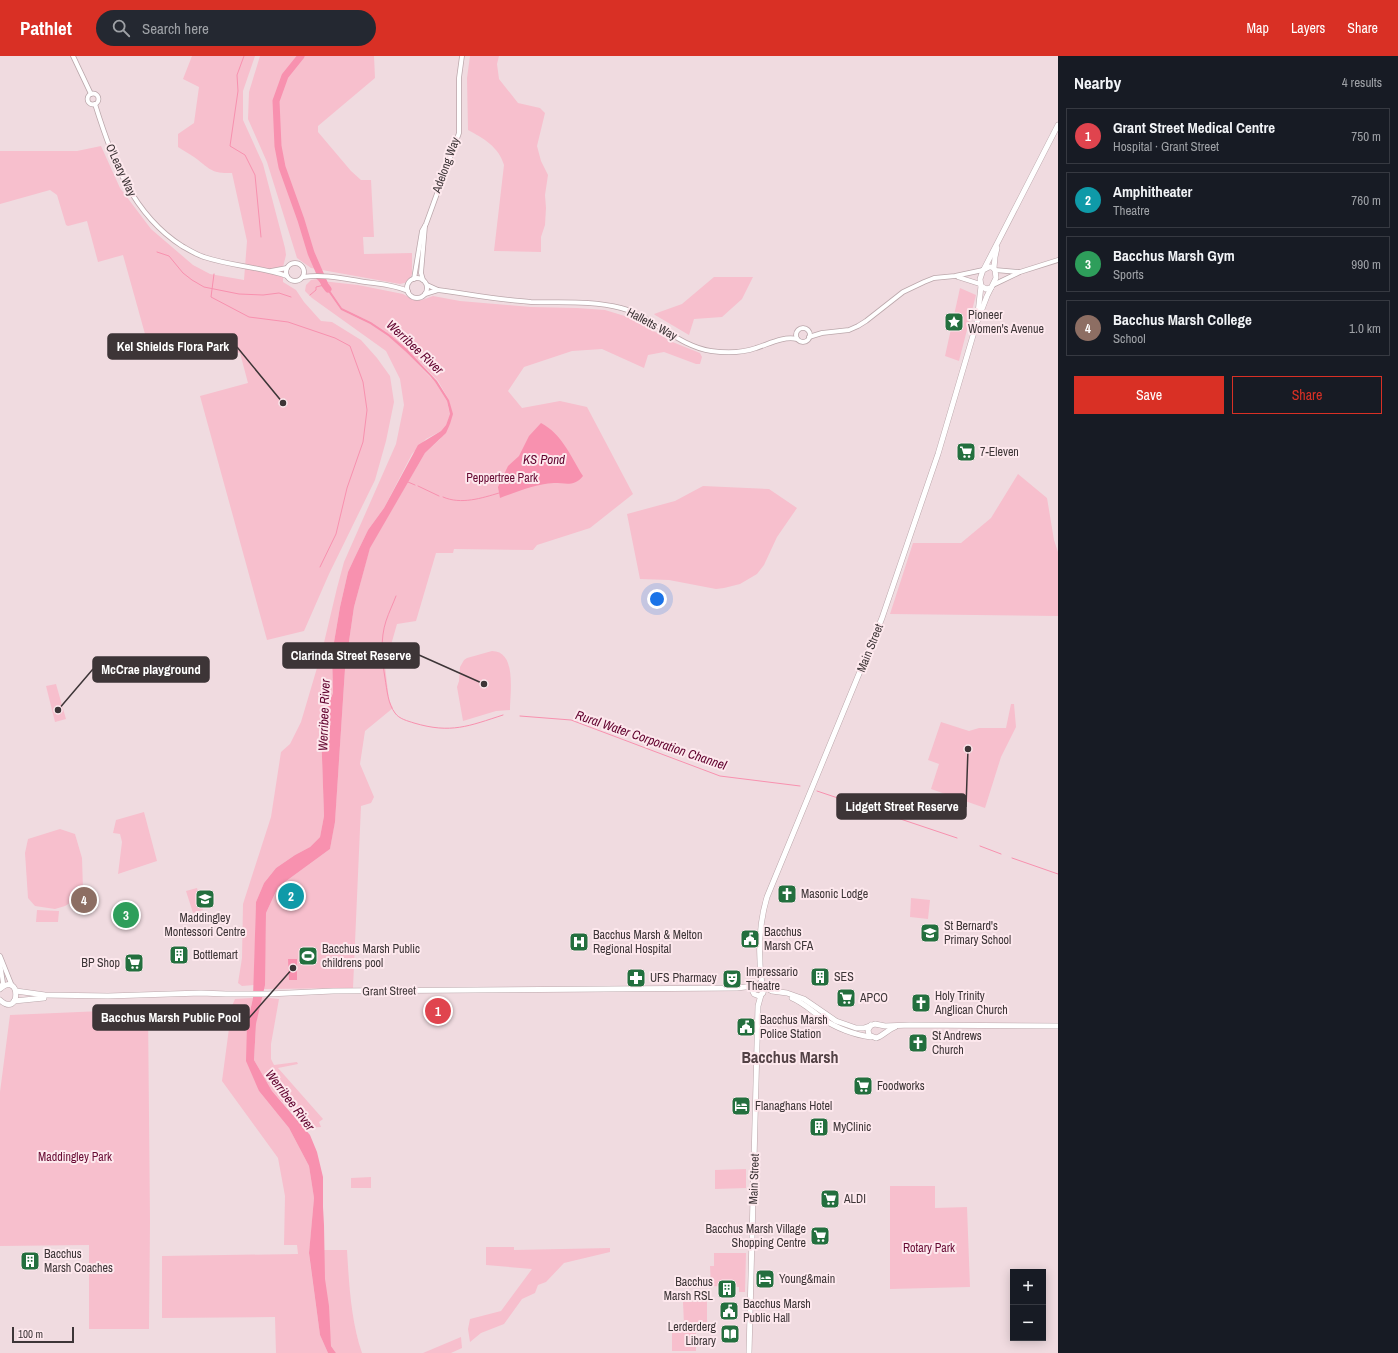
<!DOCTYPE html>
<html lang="en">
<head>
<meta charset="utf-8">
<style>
	body { margin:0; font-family:"Archivo Narrow",sans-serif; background:#242831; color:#f1f3f6 }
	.controls { position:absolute; right:12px; bottom:12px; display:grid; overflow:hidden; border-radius:0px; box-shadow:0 2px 10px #0003 }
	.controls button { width:36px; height:36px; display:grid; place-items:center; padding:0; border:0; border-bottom:1px solid #363941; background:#171b24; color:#f1f3f6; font:20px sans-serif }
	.scale { position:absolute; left:12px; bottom:10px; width:62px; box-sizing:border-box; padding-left:4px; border:2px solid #3d3537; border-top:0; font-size:11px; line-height:14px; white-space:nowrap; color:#3d3537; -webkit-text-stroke:3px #fde8ed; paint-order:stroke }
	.you { position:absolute; left:657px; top:543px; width:14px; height:14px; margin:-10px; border:3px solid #fff; border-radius:50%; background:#1a73e8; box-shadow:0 0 0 6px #1a73e833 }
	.badge { display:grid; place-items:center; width:26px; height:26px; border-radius:50%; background:#d93025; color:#fff; font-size:13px; font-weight:700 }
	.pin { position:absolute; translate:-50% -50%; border:2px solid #fff; box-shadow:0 1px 4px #0006 }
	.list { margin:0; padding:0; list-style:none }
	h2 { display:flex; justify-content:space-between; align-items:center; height:52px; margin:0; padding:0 16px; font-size:17px }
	h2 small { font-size:13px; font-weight:400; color:#9ea1a6 }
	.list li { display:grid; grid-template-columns:26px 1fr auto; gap:12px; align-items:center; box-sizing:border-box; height:56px; margin:0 8px 8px; padding:0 8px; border:1px solid #363941; border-radius:0px }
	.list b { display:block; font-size:15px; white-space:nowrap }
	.list p { margin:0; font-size:13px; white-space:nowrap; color:#9ea1a6 }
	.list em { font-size:13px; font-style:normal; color:#9ea1a6 }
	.actions { display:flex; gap:8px; padding:12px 16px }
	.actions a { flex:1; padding:9px 0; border:1px solid #d93025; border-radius:0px; text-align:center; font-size:14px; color:#d93025 }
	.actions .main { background:#d93025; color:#fff }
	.icon { flex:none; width:22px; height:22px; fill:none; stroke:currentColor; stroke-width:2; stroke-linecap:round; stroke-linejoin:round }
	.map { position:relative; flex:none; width:1058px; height:1297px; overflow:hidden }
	header { display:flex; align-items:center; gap:24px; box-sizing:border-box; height:56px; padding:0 20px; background:#d93025; color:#fff }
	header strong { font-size:19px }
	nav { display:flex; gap:22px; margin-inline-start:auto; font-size:14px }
	.search { width:280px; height:36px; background:#242831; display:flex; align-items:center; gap:10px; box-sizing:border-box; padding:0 14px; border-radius:22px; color:#9ea1a6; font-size:15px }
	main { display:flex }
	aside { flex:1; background:#171b24 }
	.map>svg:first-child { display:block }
	.green { fill:#f7bfcd }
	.water { fill:#f891af }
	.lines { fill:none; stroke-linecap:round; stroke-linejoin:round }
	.stream { stroke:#f891af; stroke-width:1 }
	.river { stroke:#f891af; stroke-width:7 }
	.minor-casing { stroke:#bba7ab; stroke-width:5.5 }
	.major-casing { stroke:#bba7ab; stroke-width:6 }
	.minor { stroke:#fff; stroke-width:4 }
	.major { stroke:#fff; stroke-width:5 }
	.labels { text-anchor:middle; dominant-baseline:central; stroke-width:4; stroke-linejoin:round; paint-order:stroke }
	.street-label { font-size:12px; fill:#3d3537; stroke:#fde8ed }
	.poi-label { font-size:12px; fill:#3d3537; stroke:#fde8ed; text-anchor:start }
	.park-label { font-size:12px; fill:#670a33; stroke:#fde8ed }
	.water-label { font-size:13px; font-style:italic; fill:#61022e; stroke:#fde8ed }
	.district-label { font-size:16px; font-weight:bold; fill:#534246; stroke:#fde8ed }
	.leader { fill:none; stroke:#3d3537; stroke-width:1.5 }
	.callout-dot { fill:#3d3537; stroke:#fde8ed; stroke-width:1.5 }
	.callout { fill:#3d3537; stroke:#3d3537; stroke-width:1.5 }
	.callout-label { font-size:13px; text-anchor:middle; font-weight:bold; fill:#fff }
</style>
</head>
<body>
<header>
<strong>Pathlet</strong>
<div class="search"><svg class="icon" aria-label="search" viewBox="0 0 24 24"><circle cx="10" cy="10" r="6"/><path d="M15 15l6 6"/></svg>Search here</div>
<nav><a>Map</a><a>Layers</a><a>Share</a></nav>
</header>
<main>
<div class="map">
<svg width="1058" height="1297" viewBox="0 0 1058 1297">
	<rect width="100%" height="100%" fill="#f0dbe0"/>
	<g class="green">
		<path d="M192,0H255L243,35V64L263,108L285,192L286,199L283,211V226L296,234L304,246L321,265L332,266L361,284L377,302L390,320L394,346L386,385L375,424L329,518L304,575L267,584L200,340L248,327L240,297L186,286L183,278H145L123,199L98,206L87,165L68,170L66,169L57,139L50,134L0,148V95H77L101,90L120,132L151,173L193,209L210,218L244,224L247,185L232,117C211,118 209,112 194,101C189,98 183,94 178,91V78L194,67L199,31L183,23Z"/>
		<polygon points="260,0 374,0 375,22 318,70 318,76 351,115 361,124 371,124 374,181 363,181 364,198 412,197 412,218 408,226 400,228 311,212 297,202 267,106 248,63 249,36"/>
		<path d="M470,0H499L497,8L499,23L518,47L540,52L545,57L537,90L541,105L548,119L545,139L546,152L545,169L541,181V196L494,195L504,109C499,91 483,82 468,74L467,22Z"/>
		<polygon points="714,221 753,221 742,243 722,261 694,263 689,279 655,259 654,258 682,248"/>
		<polygon points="317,223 327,234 341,254 370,268 388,280 406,296 435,326 447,345 450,359 446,369 441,375 426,383 412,398 384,452 368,474 354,503 348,516 340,551 332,598 333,637 323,661 321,671 324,760 320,781 310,791 295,799 276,812 264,827 256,846 254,929 242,930 238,927 242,902 243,848 271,761 281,696 290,688 301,666 322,595 337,532 344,506 396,388 404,349 400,323 386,295 312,242 305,235 306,229 311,224"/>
		<polygon points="322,225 358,229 403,238 412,243 422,244 433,240 460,245 531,251 577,252 605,254 628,261 646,270 670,285 700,297 702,301 700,308 696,308 664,296 648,299 644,312 602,293 572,295 524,311 508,335 522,352 560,345 587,351 633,438 590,472 537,489 533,494 454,493 453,497 436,497 416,565 397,568 385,610 389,644 393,652 365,675 360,708 374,741 371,747 361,750 353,932 264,933 266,857 278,831 330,793 335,765 345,613 354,551 370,491 425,397 440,383 450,368 449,344 438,325 407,293 389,278 371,266 342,252 329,233"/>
		<polygon points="960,232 976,239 959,305 945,300"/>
		<polygon points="1018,418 1047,442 1054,484 1058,496 1058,560 890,558 913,487 961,487 991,462"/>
		<polygon points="703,430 769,433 797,452 777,481 764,509 757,518 740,528 724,532 716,533 669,524 640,523 627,458 675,445"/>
		<path d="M492,595C517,595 510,637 510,654L496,655L463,665L457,631L459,625L460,611L464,604L467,602Z"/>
		<polygon points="56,628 66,663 55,666 46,630"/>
		<polygon points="1011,648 1014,648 1016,671 1001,701 985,752 931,733 939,708 928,704 941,666 969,675 979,672 1006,672"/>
		<polygon points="144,756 157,805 118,818 122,786 120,778 113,777 116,764"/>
		<polygon points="60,773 75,778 82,802 83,834 77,843 65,850 55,853 35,850 28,842 25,797 28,783"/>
		<polygon points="197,832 203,854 193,857 186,835"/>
		<polygon points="911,842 930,844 928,863 910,861"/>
		<polygon points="37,854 59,855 58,866 36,866"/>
		<polygon points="261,941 279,943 271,988 271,1003 274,1009 297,1006 298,1008 278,1012 323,1063 319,1066 321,1071 307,1072 272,1035 254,1004 256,968"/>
		<polygon points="253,942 247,969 259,1035 289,1072 309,1110 314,1142 309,1198 320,1279 328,1297 276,1297 275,1261 162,1262 162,1200 298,1198 297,1189 284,1189 285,1140 278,1102 222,1025 232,950 235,943"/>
		<polygon points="148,953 150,1166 149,1273 89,1273 89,1189 0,1190 0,1036 10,959"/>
		<polygon points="746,1113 746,1132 715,1133 715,1114"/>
		<polygon points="371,1121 371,1132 351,1132 351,1122"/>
		<polygon points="890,1130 935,1130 935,1152 967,1151 970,1231 890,1233"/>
		<polygon points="486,1191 514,1191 514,1194 610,1192 610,1196 564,1207 546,1226 538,1229 535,1237 522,1243 504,1268 481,1277 470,1286 468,1273 470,1263 501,1255 532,1213 486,1209"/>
		<path d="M321,1194H347C349,1228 351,1265 362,1297H336L331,1290Z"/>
		<polygon points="714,1197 746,1197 745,1236 739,1236 739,1231 711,1230 710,1210 714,1210"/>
		<polygon points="707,1245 707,1266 705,1268 684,1269 683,1246"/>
		<rect x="672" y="1271" width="24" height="24"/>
		<polygon points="461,1281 462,1292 451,1297 423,1297"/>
	</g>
	<g class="water">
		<polygon points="314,218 329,233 342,252 371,266 389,278 407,293 437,325 449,344 453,358 450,368 446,377 425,397 370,492 354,551 345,613 335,766 330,793 278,831 266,857 265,929 256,968 254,1004 272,1035 310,1079 317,1096 323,1121 323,1151 324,1169 325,1223 329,1250 331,1290 336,1297 328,1297 320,1279 309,1197 314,1142 309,1110 289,1072 259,1035 246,1005 247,969 253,942 256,846 264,827 276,812 295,799 310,791 320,781 324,760 321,672 323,661 333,637 332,598 340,551 348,516 354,503 368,474 384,452 418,389 441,375 446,369 450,358 447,345 435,326 430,320 406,296 388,280 370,268 341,254 327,234 315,221"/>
		<path d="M541,367C562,378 571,401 583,420C574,431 566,427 554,427C535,428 517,436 500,442L498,431L508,410L519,400L529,380Z"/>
		<polygon points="288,903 297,903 297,924 289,924"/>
	</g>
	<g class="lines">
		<g class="stream">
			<polyline points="244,0 237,19 238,35 230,90 245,99 255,119 261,181"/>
			<polyline points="157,196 169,200 183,217 192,224 204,231 239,238 263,239 279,237 291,241"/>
			<polyline points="214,218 211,241 249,261 288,266 335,282 350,290 363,326 367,354 363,386 347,432 336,478 320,511"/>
			<polyline points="310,239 316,234 316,231 324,229"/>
			<polyline points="408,426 415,429"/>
			<polyline points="418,430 439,440"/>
			<path d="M443,441C461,449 482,442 499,437"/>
			<path d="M396,540C393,548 389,556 386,565C380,583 382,604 385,622C387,634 388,648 395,657C399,663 408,665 414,667C451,678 469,670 503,659"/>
			<polyline points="520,660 571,664 720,720 800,730"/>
			<polyline points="817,735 957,782"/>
			<polyline points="980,790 1001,798"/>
			<polyline points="1012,802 1058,818"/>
		</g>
		<polyline class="river" points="301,0 285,20 276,45 278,90 282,111 301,164 311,197 325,229 328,233"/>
		<defs>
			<g id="minor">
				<polyline points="73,0 91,38"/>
				<circle cx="93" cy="43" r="5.5"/>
				<path d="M95,48C112,103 132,158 182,190C189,194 197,199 204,201C231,210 260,211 287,220"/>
				<circle cx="295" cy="216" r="9"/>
				<polyline points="995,214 1019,216"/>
				<polyline points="271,215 287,212"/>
				<path d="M303,221C322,218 341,222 359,225C376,228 392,228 408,235"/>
				<polyline points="958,221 980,228"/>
				<circle cx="417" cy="232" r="10"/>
				<polyline points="414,223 422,175 426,168 459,77 459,22 462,0"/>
				<polyline points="423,224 421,217 425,170"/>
				<polyline points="427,229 438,234"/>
				<polyline points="993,229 1020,216 1058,204"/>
				<path d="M425,238L438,234C469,238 500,244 531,246C561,247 591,244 621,252C653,261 678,290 711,295C726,297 742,297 756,292C769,288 783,280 797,283"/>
				<circle cx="803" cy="279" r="7"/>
				<polyline points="809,281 822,277 849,274 858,270 866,265 903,236 924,226 934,222 955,220 983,214"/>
				<polyline points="0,900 12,930"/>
				<polyline points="0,907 3,927 0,932"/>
			</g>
			<g id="major">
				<polygon points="989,211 992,211 995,214 996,222 991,232 986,233 981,230 980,223 983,214"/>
				<polyline points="994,212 995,201 997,192"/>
				<polyline points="984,213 1058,69"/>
				<polyline points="978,257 981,230"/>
				<path d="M762,929C758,899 758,871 767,841L882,562L938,398L977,266L987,240L991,232"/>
				<polyline points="762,930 764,933 763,937 759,940 754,938 752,934 753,930 759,928 772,935 787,937 804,943 836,965 856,972 864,972 875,968 885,970 910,969 1058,970"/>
				<path d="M0,933C21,914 21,963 0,944"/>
				<polyline points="16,935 45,939 108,940 201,937 226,938 268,938 333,935 737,932 753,930"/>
				<path d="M792,942C804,947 813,956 823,963C836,972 855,979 871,981"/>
				<polyline points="14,945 44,942"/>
				<path d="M871,969L868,974L869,979L876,982C883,980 887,974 895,971"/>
				<polyline points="749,1297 758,950 761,939"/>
			</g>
		</defs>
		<use href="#minor" class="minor-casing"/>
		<use href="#major" class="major-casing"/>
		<use href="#minor" class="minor"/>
		<use href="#major" class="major"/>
	</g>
	<defs>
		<symbol id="sight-square" viewBox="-11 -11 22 22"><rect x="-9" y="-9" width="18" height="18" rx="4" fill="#236f3e" stroke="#fde8ed"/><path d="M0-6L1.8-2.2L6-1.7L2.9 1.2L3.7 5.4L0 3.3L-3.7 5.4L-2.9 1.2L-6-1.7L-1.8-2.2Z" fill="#fff"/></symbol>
		<symbol id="supermarket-square" viewBox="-11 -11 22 22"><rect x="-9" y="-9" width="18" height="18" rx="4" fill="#236f3e" stroke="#fde8ed"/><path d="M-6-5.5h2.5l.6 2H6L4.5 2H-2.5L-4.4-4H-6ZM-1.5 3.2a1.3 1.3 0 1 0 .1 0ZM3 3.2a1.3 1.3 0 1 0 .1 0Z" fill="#fff"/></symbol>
		<symbol id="church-square" viewBox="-11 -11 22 22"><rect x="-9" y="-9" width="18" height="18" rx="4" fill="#236f3e" stroke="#fde8ed"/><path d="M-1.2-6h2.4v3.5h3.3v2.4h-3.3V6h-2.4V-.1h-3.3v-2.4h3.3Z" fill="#fff"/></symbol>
		<symbol id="school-square" viewBox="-11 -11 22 22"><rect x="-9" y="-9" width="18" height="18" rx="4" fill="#236f3e" stroke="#fde8ed"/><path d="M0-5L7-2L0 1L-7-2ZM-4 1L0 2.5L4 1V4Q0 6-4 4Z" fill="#fff"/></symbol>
		<symbol id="civic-square" viewBox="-11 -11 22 22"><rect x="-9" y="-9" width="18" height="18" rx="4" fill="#236f3e" stroke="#fde8ed"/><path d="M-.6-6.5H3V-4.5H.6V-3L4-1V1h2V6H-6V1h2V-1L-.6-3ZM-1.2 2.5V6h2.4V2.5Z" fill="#fff"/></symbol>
		<symbol id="hospital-square" viewBox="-11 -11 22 22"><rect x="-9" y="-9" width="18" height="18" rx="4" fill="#236f3e" stroke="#fde8ed"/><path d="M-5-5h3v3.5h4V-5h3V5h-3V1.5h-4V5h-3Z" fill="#fff"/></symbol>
		<symbol id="building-square" viewBox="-11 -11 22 22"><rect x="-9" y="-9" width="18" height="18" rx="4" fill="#236f3e" stroke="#fde8ed"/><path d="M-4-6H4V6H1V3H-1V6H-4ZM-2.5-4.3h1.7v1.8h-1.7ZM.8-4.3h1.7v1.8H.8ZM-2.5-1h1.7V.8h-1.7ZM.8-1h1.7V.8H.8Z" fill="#fff"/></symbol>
		<symbol id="stadium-square" viewBox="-11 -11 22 22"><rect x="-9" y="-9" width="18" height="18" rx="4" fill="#236f3e" stroke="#fde8ed"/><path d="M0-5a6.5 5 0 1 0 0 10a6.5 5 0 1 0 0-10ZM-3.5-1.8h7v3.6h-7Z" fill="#fff"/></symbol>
		<symbol id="pharmacy-square" viewBox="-11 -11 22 22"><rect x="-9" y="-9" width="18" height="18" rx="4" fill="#236f3e" stroke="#fde8ed"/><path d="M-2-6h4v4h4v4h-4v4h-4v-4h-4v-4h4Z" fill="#fff"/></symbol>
		<symbol id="theatre-square" viewBox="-11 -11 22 22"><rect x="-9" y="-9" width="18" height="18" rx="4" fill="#236f3e" stroke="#fde8ed"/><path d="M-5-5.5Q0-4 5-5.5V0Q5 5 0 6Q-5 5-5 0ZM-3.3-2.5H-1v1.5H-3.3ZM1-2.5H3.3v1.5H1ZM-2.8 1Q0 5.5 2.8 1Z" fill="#fff"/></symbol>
		<symbol id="hotel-square" viewBox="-11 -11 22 22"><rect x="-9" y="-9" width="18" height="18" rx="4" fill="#236f3e" stroke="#fde8ed"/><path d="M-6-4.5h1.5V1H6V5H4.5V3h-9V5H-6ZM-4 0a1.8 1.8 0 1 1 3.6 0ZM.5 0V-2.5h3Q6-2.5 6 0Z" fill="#fff"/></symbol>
		<symbol id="library-square" viewBox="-11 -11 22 22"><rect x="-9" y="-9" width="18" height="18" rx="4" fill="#236f3e" stroke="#fde8ed"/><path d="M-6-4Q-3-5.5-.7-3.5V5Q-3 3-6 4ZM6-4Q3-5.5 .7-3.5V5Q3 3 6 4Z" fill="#fff"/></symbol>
	</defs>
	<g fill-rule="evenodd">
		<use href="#sight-square" x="943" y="255" width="22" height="22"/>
		<use href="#supermarket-square" x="955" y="385" width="22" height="22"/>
		<use href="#church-square" x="776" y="827" width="22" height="22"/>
		<use href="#school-square" x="194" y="832" width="22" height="22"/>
		<use href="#school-square" x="919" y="866" width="22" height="22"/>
		<use href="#civic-square" x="739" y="872" width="22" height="22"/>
		<use href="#hospital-square" x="568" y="875" width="22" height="22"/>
		<use href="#building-square" x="168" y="888" width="22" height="22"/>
		<use href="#stadium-square" x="297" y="889" width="22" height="22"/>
		<use href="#supermarket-square" x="123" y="896" width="22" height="22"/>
		<use href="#building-square" x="809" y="910" width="22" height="22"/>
		<use href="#pharmacy-square" x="625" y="911" width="22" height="22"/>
		<use href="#theatre-square" x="721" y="912" width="22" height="22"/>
		<use href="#supermarket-square" x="835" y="931" width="22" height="22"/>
		<use href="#church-square" x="910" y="936" width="22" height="22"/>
		<use href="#civic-square" x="735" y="960" width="22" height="22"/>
		<use href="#church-square" x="907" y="976" width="22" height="22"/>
		<use href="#supermarket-square" x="852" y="1019" width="22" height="22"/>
		<use href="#hotel-square" x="730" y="1039" width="22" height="22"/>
		<use href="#building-square" x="808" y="1060" width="22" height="22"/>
		<use href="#supermarket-square" x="819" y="1132" width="22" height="22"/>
		<use href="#supermarket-square" x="809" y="1169" width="22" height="22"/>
		<use href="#building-square" x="19" y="1194" width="22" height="22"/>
		<use href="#hotel-square" x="754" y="1212" width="22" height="22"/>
		<use href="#building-square" x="716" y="1222" width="22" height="22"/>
		<use href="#civic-square" x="718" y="1244" width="22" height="22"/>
		<use href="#library-square" x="719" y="1267" width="22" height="22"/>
	</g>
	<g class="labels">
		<g class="street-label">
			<text transform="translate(446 109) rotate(-70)">Adelong Way</text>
			<text transform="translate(121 114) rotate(65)">O'Leary Way</text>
			<text transform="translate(652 268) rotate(28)">Halletts Way</text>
			<text transform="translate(870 592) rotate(-68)">Main Street</text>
			<text transform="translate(389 935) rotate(-1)">Grant Street</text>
			<text transform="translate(754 1123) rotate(-88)">Main Street</text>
		</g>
		<g class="poi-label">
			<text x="968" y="259">Pioneer<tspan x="968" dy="14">Women's Avenue</tspan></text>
			<text x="980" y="396">7-Eleven</text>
			<text x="801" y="838">Masonic Lodge</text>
			<text x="205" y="862" text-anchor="middle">Maddingley<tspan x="205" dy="14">Montessori Centre</tspan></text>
			<text x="944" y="870">St Bernard's<tspan x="944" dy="14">Primary School</tspan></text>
			<text x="764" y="876">Bacchus<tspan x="764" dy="14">Marsh CFA</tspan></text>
			<text x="593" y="879">Bacchus Marsh &amp; Melton<tspan x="593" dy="14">Regional Hospital</tspan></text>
			<text x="322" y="893">Bacchus Marsh Public<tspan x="322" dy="14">childrens pool</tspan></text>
			<text x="193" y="899">Bottlemart</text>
			<text x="120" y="907" text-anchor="end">BP Shop</text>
			<text x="746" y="916">Impressario<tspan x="746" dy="14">Theatre</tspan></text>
			<text x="834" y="921">SES</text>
			<text x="650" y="922">UFS Pharmacy</text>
			<text x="935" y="940">Holy Trinity<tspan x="935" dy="14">Anglican Church</tspan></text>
			<text x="860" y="942">APCO</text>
			<text x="760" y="964">Bacchus Marsh<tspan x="760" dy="14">Police Station</tspan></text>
			<text x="932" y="980">St Andrews<tspan x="932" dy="14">Church</tspan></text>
			<text x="877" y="1030">Foodworks</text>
			<text x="755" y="1050">Flanaghans Hotel</text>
			<text x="833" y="1071">MyClinic</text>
			<text x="844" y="1143">ALDI</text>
			<text x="806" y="1173" text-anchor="end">Bacchus Marsh Village<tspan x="806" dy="14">Shopping Centre</tspan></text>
			<text x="44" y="1198">Bacchus<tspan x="44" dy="14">Marsh Coaches</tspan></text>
			<text x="779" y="1223">Young&amp;main</text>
			<text x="713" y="1226" text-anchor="end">Bacchus<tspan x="713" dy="14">Marsh RSL</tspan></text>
			<text x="743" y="1248">Bacchus Marsh<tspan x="743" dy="14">Public Hall</tspan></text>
			<text x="716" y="1271" text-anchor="end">Lerderderg<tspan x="716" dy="14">Library</tspan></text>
		</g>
		<g class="park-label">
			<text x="502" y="422">Peppertree Park</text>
			<text x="75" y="1101">Maddingley Park</text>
			<text x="929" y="1192">Rotary Park</text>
		</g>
		<g class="water-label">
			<text transform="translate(415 291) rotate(43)">Werribee River</text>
			<text x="544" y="403">KS Pond</text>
			<text transform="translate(324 659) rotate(-88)">Werribee River</text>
			<text transform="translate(651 684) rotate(19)">Rural Water Corporation Channel</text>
			<text transform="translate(290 1044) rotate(53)">Werribee River</text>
		</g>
		<g class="district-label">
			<text x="790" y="1001">Bacchus Marsh</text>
		</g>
	</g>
	<path class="leader" d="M283 347L237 291M484 628L419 599M58 654L93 613M968 693L966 751M293 912L249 962"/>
	<g class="callout-dot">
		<circle cx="283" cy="347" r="4"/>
		<circle cx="484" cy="628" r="4"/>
		<circle cx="58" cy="654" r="4"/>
		<circle cx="968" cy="693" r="4"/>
		<circle cx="293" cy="912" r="4"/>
	</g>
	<g class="callout">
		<rect x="108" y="278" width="129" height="25" rx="4"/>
		<rect x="283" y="587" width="136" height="25" rx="4"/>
		<rect x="93" y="601" width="116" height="25" rx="4"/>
		<rect x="837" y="738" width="129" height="25" rx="4"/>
		<rect x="93" y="949" width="156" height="25" rx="4"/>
	</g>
	<g class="callout-label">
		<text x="173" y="295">Kel Shields Flora Park</text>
		<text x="351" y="604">Clarinda Street Reserve</text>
		<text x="151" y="618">McCrae playground</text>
		<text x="902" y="755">Lidgett Street Reserve</text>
		<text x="171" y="966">Bacchus Marsh Public Pool</text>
	</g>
</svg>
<div class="controls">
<button>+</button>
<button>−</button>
</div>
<div class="scale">100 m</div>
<div class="you"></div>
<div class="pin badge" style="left:438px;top:955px;background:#e0444e">1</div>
<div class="pin badge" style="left:291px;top:840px;background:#0f9aa8">2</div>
<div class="pin badge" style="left:126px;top:859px;background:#2e9e5b">3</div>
<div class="pin badge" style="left:84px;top:844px;background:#8d6e63">4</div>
</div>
<aside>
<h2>Nearby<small>4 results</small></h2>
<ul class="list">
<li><span class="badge" style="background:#e0444e">1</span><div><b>Grant Street Medical Centre</b><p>Hospital · Grant Street</p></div><em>750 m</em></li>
<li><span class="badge" style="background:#0f9aa8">2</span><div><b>Amphitheater</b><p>Theatre</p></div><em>760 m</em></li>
<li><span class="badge" style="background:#2e9e5b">3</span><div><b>Bacchus Marsh Gym</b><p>Sports</p></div><em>990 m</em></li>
<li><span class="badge" style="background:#8d6e63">4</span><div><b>Bacchus Marsh College</b><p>School</p></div><em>1.0 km</em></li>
</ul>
<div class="actions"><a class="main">Save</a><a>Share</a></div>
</aside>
</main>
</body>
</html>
